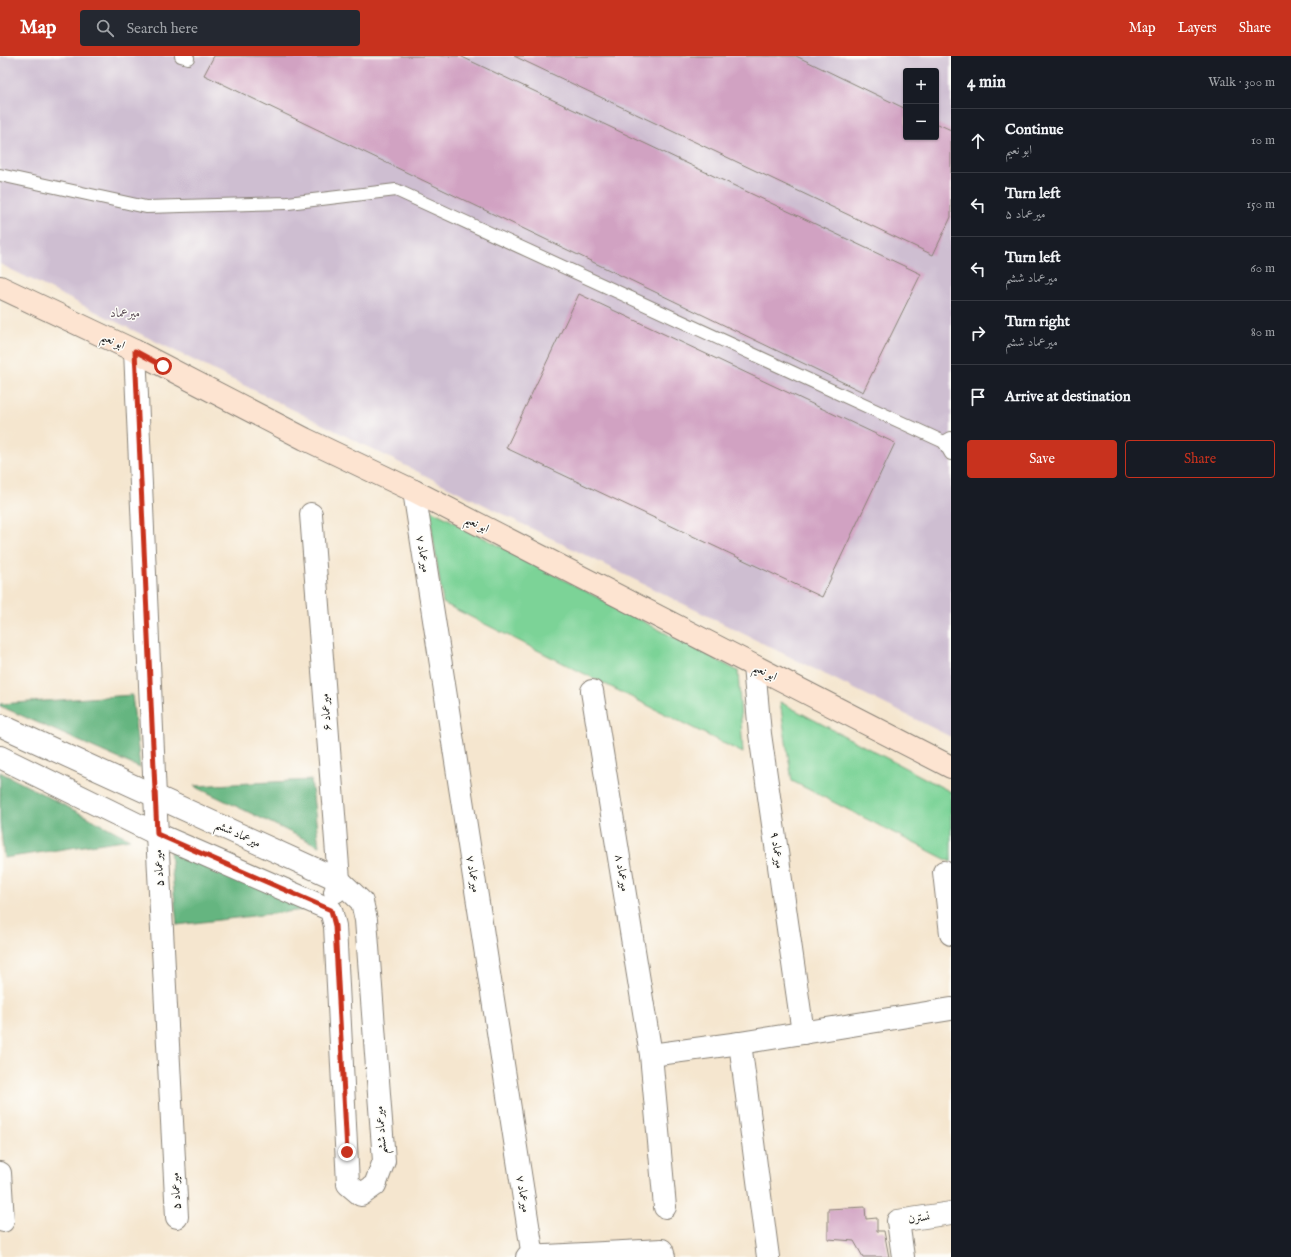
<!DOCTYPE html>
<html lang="en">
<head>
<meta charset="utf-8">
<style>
	body { margin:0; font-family:"IM FELL English",Amiri,serif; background:#242831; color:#f1f3f6 }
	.controls { position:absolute; right:12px; top:12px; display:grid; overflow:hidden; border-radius:4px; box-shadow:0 1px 3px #0004 }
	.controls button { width:36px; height:36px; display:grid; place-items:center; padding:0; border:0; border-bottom:1px solid #363941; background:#171b24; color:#f1f3f6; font:20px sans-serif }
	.stop { position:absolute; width:12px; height:12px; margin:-9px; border:3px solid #c8321e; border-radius:50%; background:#fff }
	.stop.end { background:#c8321e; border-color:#fff; box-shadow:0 1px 4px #0008 }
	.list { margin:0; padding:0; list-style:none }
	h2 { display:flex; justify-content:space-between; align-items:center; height:52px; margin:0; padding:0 16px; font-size:17px }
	h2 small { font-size:13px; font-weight:400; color:#9ea1a6 }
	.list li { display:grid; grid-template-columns:26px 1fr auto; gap:12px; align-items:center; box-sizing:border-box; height:64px; padding:0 16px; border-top:1px solid #363941 }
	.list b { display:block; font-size:15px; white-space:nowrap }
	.list p { margin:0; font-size:13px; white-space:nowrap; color:#9ea1a6 }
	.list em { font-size:13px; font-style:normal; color:#9ea1a6 }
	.actions { display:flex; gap:8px; padding:12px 16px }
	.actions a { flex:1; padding:9px 0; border:1px solid #c8321e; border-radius:4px; text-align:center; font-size:14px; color:#c8321e }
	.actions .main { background:#c8321e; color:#fff }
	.icon { flex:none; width:22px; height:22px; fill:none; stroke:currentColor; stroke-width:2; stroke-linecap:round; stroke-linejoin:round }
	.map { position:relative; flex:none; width:951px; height:1201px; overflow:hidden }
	header { display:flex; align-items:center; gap:24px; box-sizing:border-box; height:56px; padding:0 20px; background:#c8321e; color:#fff }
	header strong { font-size:19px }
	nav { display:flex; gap:22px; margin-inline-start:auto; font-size:14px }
	.search { width:280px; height:36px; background:#242831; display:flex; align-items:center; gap:10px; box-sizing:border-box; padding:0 14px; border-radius:4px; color:#9ea1a6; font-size:15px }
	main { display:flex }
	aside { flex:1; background:#171b24 }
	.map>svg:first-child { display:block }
	.industrial { fill:#cebed1; fill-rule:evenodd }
	.green { fill:#7cd397; stroke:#4c785a }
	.forest { fill:#65b580; stroke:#40684e }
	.building { fill:#d1a2c2 }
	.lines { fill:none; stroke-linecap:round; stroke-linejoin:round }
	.service-casing { stroke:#888176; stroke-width:14 }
	.minor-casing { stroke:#888176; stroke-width:24 }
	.secondary-casing { stroke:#888176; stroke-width:24 }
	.service { stroke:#fff; stroke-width:12 }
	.minor { stroke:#fff; stroke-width:22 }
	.secondary { stroke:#fde4d1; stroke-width:22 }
	.route { stroke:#c8321e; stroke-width:5 }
	.labels { text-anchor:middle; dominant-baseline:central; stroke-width:3; stroke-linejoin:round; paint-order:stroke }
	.street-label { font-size:12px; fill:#1c1c1c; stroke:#fdfcf7 }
	.neighbourhood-label { font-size:13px; fill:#5b4b56; stroke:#fdfcf7 }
</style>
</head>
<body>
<header>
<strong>Map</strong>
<div class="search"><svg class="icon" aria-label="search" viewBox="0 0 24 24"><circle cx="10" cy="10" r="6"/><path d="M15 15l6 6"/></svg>Search here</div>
<nav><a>Map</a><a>Layers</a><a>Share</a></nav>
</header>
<main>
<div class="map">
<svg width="951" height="1201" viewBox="0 0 951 1201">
	<rect width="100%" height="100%" fill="#fdfcf7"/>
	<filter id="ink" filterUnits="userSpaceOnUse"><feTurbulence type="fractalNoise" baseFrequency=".025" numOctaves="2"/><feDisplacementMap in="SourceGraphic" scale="8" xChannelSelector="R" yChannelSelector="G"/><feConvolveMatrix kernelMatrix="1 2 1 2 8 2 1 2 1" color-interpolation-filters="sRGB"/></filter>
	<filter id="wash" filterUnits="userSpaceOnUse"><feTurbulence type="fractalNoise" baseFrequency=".012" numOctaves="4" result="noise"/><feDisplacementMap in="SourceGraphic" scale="16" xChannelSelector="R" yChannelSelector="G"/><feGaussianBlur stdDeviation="0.9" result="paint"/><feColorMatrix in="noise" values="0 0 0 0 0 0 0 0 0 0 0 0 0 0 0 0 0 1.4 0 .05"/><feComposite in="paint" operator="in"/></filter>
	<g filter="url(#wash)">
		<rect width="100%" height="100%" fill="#f5e6cf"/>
		<path class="industrial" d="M0,0H951V681L0,208ZM906,15H936V81H906Z"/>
		<g class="green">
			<polygon points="429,453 738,615 743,697 443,547"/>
			<polygon points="780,646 951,736 951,806 792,725"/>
		</g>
		<g class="forest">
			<polygon points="132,639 140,712 0,650 0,648"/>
			<polygon points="0,716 130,783 4,802 0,766"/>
			<polygon points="311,724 319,790 194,730"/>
			<polygon points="170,795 312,853 177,869"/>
		</g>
		<g id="blocks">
			<g class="building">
				<polygon points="214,0 460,0 921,218 863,336 204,19"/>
				<polygon points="514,0 796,0 906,53 906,81 936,81 936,67 951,74 951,161 933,199"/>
				<polygon points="579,238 895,387 822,541 506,392"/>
				<polygon points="865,1151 866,1163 877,1162 877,1175 884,1175 889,1201 863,1201 854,1185 828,1183 828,1153"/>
			</g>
		</g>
	</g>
	<g filter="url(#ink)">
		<use href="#blocks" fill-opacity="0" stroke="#888176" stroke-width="1"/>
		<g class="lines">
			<defs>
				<g id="service">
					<polyline points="181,0 188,2"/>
					<polyline points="0,119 146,151 288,147 396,134 944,386 951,382"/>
					<polyline points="944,386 951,398"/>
				</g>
				<g id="minor">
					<polyline points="135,295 155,740 177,1161"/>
					<polyline points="414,435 533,1201"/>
					<polyline points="311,458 339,824 335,836"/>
					<polyline points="754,610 760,678 803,977"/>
					<polyline points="592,635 651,999 665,1151"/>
					<polyline points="0,669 339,824 362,846 366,864 384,1105 375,1129 361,1139 348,1128 335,870 331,854 157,778 0,701"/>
					<polyline points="944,816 951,878"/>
					<polyline points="740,987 768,1201"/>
					<polyline points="651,999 740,987 951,953"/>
					<polyline points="0,1117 3,1165"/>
					<polyline points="527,1201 662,1194 664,1201"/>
					<polyline points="903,1201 898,1165 951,1157"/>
				</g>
				<polyline id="secondary" points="0,231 135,295 305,383 414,435 951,711"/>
			</defs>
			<use href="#service" class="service-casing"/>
			<use href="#minor" class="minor-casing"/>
			<use href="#secondary" class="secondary-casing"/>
			<use href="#service" class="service"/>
			<use href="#minor" class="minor"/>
			<use href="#secondary" class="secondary"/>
		</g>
	</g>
	<g class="lines" filter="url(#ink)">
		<polyline class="route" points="163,310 135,295 157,778 331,854 335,870 347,1096"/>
	</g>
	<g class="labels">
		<g class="street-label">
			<text transform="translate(113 285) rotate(25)">ابو نعیم</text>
			<text transform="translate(477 468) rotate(27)">ابو نعیم</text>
			<text transform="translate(423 498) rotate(81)">میرعماد ۷</text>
			<text transform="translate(765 616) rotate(27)">ابو نعیم</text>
			<text transform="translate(326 656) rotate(-94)">میرعماد ۶</text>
			<text transform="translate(238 778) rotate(25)">میرعماد ششم</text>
			<text transform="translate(777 794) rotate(82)">میرعماد ۹</text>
			<text transform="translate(159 812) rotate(-93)">میرعماد ۵</text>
			<text transform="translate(622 817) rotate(81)">میرعماد ۸</text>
			<text transform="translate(473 818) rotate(81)">میرعماد ۷</text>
			<text transform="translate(381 1074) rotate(-94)">میرعماد ششم</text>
			<text transform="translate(176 1135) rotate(-93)">میرعماد ۵</text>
			<text transform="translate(523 1138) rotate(81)">میرعماد ۷</text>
			<text transform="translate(919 1162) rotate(-9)">نسترن</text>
		</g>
		<g class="neighbourhood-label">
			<text x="125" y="257">میرعماد</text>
		</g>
	</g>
</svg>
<div class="controls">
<button>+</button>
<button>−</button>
</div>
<div class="stop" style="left:163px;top:310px"></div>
<div class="stop end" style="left:347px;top:1096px"></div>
</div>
<aside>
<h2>4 min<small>Walk · 300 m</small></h2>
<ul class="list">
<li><svg class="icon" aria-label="ahead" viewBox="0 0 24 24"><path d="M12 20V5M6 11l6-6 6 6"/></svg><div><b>Continue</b><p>ابو نعیم</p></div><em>10 m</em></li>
<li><svg class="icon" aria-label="left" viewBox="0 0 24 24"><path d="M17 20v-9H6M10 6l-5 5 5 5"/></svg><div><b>Turn left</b><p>میرعماد ۵</p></div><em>150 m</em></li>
<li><svg class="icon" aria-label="left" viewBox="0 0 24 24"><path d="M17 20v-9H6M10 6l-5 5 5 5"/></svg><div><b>Turn left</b><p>میرعماد ششم</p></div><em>60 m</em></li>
<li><svg class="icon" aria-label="right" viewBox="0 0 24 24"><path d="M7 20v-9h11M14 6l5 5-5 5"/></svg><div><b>Turn right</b><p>میرعماد ششم</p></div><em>80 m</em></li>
<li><svg class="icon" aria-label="arrive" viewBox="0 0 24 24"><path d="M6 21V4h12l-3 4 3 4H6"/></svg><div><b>Arrive at destination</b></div></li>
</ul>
<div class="actions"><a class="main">Save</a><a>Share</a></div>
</aside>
</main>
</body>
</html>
